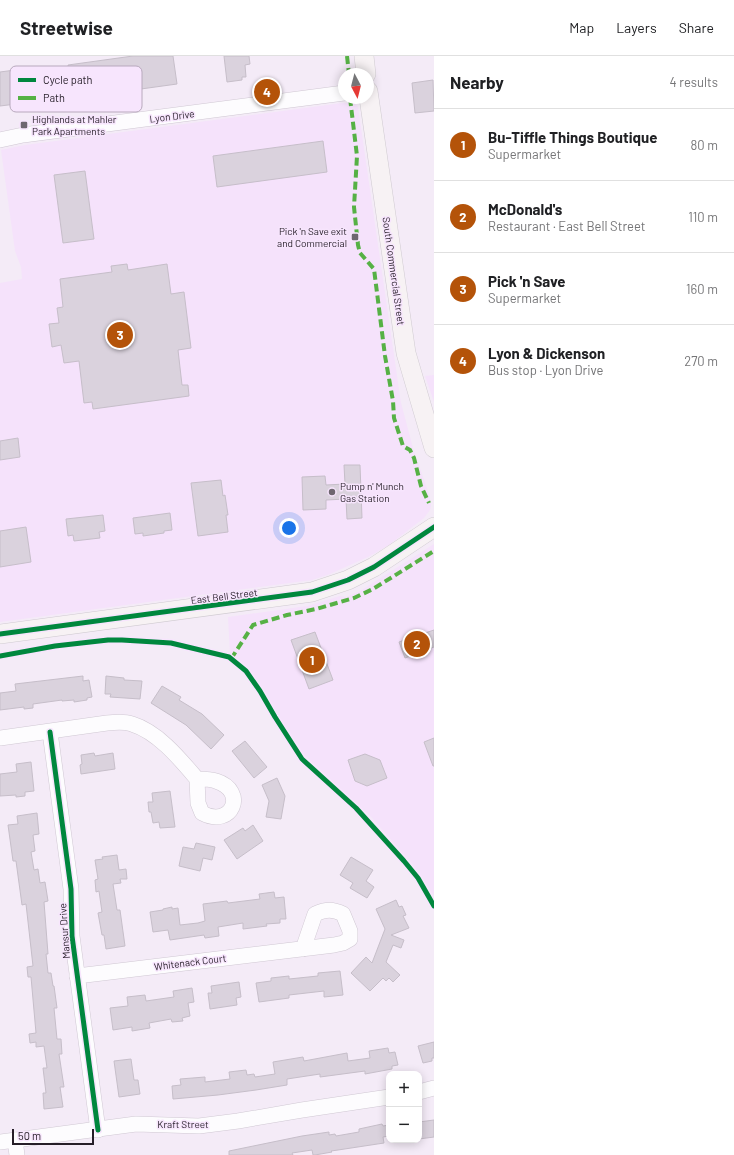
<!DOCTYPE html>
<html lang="en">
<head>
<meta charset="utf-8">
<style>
	body { margin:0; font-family:Barlow,sans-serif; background:#f2f2f2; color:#202124 }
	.controls { position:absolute; right:12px; bottom:12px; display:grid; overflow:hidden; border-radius:8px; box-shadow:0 2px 10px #0003 }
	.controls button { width:36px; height:36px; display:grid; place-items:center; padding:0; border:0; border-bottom:1px solid #e0e0e0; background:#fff; color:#202124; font:20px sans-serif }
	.compass { position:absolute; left:338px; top:12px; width:36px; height:36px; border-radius:50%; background:#fff; box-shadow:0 2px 10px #0003; rotate:173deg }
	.scale { position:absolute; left:12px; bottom:10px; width:82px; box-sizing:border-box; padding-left:4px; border:2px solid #261e28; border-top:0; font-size:11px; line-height:14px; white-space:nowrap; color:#261e28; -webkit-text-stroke:3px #f7e5fd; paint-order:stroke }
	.you { position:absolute; left:289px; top:472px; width:14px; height:14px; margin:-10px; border:3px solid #fff; border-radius:50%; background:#1a73e8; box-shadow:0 0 0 6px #1a73e833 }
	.badge { display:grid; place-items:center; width:26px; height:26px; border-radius:50%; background:#b45309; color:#fff; font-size:13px; font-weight:700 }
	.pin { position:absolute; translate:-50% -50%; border:2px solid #fff; box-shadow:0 1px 4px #0006 }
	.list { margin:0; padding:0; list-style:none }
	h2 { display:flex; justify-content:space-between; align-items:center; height:52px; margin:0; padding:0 16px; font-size:17px }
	h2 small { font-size:13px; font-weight:400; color:#757577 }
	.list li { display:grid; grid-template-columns:26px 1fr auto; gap:12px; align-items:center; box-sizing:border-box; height:72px; padding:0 16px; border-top:1px solid #e0e0e0 }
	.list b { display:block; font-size:15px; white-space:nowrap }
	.list p { margin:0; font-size:13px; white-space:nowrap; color:#757577 }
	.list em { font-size:13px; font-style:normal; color:#757577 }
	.map { position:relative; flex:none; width:434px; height:1099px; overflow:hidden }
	header { display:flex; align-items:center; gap:24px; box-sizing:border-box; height:56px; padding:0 20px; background:#fff; border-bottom:1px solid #e0e0e0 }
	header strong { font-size:19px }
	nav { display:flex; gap:22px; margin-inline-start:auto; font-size:14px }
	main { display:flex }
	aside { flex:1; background:#fff }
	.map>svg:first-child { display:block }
	.built { fill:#f5e2fb }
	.building { fill:#dad2dd; stroke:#c6bec9 }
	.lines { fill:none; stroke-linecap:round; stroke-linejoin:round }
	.minor-casing { stroke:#d0c8d3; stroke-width:16 }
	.major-casing { stroke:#d0cbd1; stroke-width:20 }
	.minor { stroke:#fdfcfe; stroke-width:15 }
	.major { stroke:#f7f2f4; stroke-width:19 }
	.quiet { stroke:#56b145; stroke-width:4; stroke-dasharray:8 4; stroke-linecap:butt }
	.cycleway-casing { stroke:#f7e5fd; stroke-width:8 }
	.cycleway { stroke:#00873e; stroke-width:5 }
	.poi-dot { fill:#6e6670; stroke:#f7e5fd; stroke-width:1.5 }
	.labels { text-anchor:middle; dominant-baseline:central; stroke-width:3; stroke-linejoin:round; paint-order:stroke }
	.street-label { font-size:10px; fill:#261e28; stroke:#f7e5fd }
	.poi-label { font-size:10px; fill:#261e28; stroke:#f7e5fd; text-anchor:start }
	.key { fill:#f7e5fd; stroke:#b8a9bd; stroke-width:1 }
	.key-label { font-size:11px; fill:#261e28 }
</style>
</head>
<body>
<header>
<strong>Streetwise</strong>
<nav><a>Map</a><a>Layers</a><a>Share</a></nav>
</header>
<main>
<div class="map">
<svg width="434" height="1099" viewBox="0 0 434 1099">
	<rect width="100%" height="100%" fill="#f4ebf7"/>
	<g class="built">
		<polygon points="342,47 354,47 358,51 401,347 413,392 429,438 431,450 430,454 424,462 389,489 368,501 330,518 312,524 0,566 0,227 22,223 21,211 15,195 1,94 25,89"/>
		<polygon points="434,319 434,346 425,320"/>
		<polygon points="434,488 434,840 413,809 372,762 300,695 260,630 244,608 230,598 228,561 307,550 340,540 346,541 360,535"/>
	</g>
	<g class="building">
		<polygon points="133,0 173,0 177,28 112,37 113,41 104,42 103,38 76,42 76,36 72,37 68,9"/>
		<polygon points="224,0 249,0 250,8 245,9 246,21 242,21 242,24 227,26"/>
		<polygon points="15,14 19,41 15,42 16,48 0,50 0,16"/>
		<polygon points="433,24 434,55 415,57 412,27"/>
		<polygon points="323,85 327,116 217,131 213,100"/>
		<polygon points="85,115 94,183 63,187 54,119"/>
		<polygon points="127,208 128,214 167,208 171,238 184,236 191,292 178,294 182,329 188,329 189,340 93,353 92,346 84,347 79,305 64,307 61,289 52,291 49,268 59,267 57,252 63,251 60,223 112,216 111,210"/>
		<polygon points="18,382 20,401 0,404 0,385"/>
		<polygon points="344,409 360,409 362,462 347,463 346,443 326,444 326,453 303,454 302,421 325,420 326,429 345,428"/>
		<polygon points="221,424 223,440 225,439 228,459 226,459 228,476 198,480 191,427"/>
		<polygon points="170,457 172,474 164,475 164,477 143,480 143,477 135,478 133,462"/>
		<polygon points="103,459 105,475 99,476 100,482 74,485 73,479 68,480 66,463"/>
		<polygon points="26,471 31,506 0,511 0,475"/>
		<polygon points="434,574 434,591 405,602 399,586 420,578 422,578"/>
		<polygon points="315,576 333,624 309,633 291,584"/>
		<polygon points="83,620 83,625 89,624 92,641 87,642 87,644 74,646 74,644 62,645 62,644 33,648 33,652 24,653 24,651 0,654 0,637 16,635 15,628"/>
		<polygon points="106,620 124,622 124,624 142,625 140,643 110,641 111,638 105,638"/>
		<polygon points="162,630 181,641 179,644 202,658 224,679 211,693 186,669 151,647"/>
		<polygon points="434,682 434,710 433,710 424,686"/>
		<polygon points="245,685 267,711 254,722 232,695"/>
		<polygon points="94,697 95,700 113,697 115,713 81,718 80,709 82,708 81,699"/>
		<polygon points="365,698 380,704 387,722 367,730 355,725 348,704"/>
		<polygon points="31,706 34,735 25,736 25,740 16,741 16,739 0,740 0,718 17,716 16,708"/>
		<polygon points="277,722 285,740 281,763 266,761 269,745 262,729"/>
		<polygon points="170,735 175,771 160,772 159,766 153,767 151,756 149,756 148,746 153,746 152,737"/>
		<polygon points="37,757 39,778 33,779 35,795 31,796 34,814 38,813 40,827 45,826 48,845 44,846 48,898 46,898 48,917 51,917 53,930 54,930 57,952 54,952 57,983 61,983 62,998 59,998 64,1031 60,1031 63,1051 44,1053 43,1037 46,1037 43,1012 47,1012 44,990 36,991 36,986 30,987 29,978 36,977 31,921 28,921 27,911 33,910 26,848 22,849 16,805 13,805 8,769 18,768 17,760"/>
		<polygon points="253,769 263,785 237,803 224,784 243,772 245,775"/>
		<polygon points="196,787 215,791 212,804 203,802 200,815 179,810 183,791 194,793"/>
		<polygon points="117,799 119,814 126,813 127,823 120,823 121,827 113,828 117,854 120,854 125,890 106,893 104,879 102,879 98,857 102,856 99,835 96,836 95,824 98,823 95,804 103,803 102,801"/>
		<polygon points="351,801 373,814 366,825 374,831 367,842 350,832 353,827 340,819"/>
		<polygon points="274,836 275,842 284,841 286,863 280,863 280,867 266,868 267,870 243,873 243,867 218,871 219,880 205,882 204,879 170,884 168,874 153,876 150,856 163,854 163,853 172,851 172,853 178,852 180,869 198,867 205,865 203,848 227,845 228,847 260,843 259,838"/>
		<polygon points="396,844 399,851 402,850 406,859 403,860 409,872 391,879 404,884 401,892 393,889 386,906 400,919 393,926 389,922 386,925 383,922 370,935 351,917 366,901 372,907 385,873 376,853"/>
		<polygon points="340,915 343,939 324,941 324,935 289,939 289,942 259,946 256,927 271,925 271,922 289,920 289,923 318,920 318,917"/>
		<polygon points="239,926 241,941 236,942 237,949 210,953 208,937 212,937 211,930"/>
		<polygon points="192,932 194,946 188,947 190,960 182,962 183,965 172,966 171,963 149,967 150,972 132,975 132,971 113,974 110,952 128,950 127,941 145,939 146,945 174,941 173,935"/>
		<polygon points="434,986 434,1002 432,1002 432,1005 423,1007 418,990"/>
		<polygon points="388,992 389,997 395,996 398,1009 392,1010 392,1013 365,1018 365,1015 320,1021 320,1018 287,1023 287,1029 256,1034 218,1039 173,1043 172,1030 181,1029 180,1023 205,1021 205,1026 230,1023 229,1016 246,1014 247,1019 254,1018 255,1021 275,1018 273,1006 303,1001 304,1005 347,997 348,1005 370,1002 369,995"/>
		<polygon points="131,1003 134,1024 138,1024 140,1038 119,1041 114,1005"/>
		<polygon points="434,1064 434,1081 419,1083 419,1066"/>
		<polygon points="382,1068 383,1070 389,1069 389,1080 383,1081 384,1087 338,1094 331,1095 332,1096 315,1099 313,1099 312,1094 292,1097 293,1099 229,1099 229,1095 302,1080 329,1076 329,1079 335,1078 336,1080 359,1076 359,1073"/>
	</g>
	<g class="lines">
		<defs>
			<g id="minor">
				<polyline points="0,84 23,79 344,37"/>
				<polyline points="50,676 71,833 72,880 98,1074"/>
				<path d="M0,682L107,667C115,666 124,665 132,668C158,676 180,703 197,723L198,747L202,757C232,773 248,735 216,725C211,723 203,723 197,723"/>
				<path d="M77,920L334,889L343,887L350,883V875L343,858C333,853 326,853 315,858L303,893"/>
				<polyline points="419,1036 434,1032"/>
				<polyline points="15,1084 17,1099"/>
				<polyline points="0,1086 136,1068 199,1070 238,1065 302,1054 389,1041"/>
			</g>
			<g id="major">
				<polyline points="364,0 366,18"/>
				<polyline points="368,35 406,297 434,392"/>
				<polyline points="0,578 312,536 348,524 374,511 434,471"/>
			</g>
		</defs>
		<use href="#minor" class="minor-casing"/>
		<use href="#major" class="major-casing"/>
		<use href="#minor" class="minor"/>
		<use href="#major" class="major"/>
		<g class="quiet">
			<polyline points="347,0 349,18"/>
			<polyline points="350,42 357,100 354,151 358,189 360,197 374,213 385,300 393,345 394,362 403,390 410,394 414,402 421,430 429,447"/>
			<polyline points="231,603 253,569 287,559 316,553 354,542 373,533 434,495"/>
		</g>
		<defs>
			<g id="cycleway">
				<polyline points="0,578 312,536 348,524 374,511 434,471"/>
				<polyline points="0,600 55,590 108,584 122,584 171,587 229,601 246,615 260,635 275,661 302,703 356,752 404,805 418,822 434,850"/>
				<polyline points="50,676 71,833 72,880 98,1074"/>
			</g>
		</defs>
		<use href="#cycleway" class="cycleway-casing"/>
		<use href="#cycleway" class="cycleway"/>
	</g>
	<g class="poi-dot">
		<rect x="20" y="65" width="8" height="8" rx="2"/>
		<rect x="351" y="177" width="8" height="8" rx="2"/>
		<circle cx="332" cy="436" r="4"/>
	</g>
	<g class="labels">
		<g class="street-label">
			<text transform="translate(172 60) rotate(-7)">Lyon Drive</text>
			<text transform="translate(394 215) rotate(82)">South Commercial Street</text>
			<text transform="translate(224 540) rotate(-7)">East Bell Street</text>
			<text transform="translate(64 875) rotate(-94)">Mansur Drive</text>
			<text transform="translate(190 906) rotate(-7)">Whitenack Court</text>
			<text x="183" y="1068">Kraft Street</text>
		</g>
		<g class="poi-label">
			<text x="32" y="63">Highlands at Mahler<tspan x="32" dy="12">Park Apartments</tspan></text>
			<text x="347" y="175" text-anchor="end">Pick 'n Save exit<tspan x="347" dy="12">and Commercial</tspan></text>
			<text x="340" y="430">Pump n' Munch<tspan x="340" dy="12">Gas Station</tspan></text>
		</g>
	</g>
	<rect x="10" y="10" width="132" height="46" rx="6" class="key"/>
	<rect x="18" y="22" width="18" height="4" fill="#00873e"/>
	<rect x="18" y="40" width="18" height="4" fill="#56b145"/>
	<g class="key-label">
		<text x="43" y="28">Cycle path</text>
		<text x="43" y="46">Path</text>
	</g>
</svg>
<div class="controls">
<button>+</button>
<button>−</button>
</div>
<svg class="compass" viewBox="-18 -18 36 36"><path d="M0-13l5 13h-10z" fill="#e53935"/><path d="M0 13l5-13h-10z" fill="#757577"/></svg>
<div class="scale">50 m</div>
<div class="you"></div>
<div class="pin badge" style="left:312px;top:604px">1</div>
<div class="pin badge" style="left:417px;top:588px">2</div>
<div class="pin badge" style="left:120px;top:279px">3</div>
<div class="pin badge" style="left:267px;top:36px">4</div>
</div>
<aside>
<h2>Nearby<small>4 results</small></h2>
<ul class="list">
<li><span class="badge">1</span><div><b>Bu-Tiffle Things Boutique</b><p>Supermarket</p></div><em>80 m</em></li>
<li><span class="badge">2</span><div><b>McDonald's</b><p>Restaurant · East Bell Street</p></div><em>110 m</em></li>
<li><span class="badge">3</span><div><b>Pick 'n Save</b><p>Supermarket</p></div><em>160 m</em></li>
<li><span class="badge">4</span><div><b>Lyon &amp; Dickenson</b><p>Bus stop · Lyon Drive</p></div><em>270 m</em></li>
</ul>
</aside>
</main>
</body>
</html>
